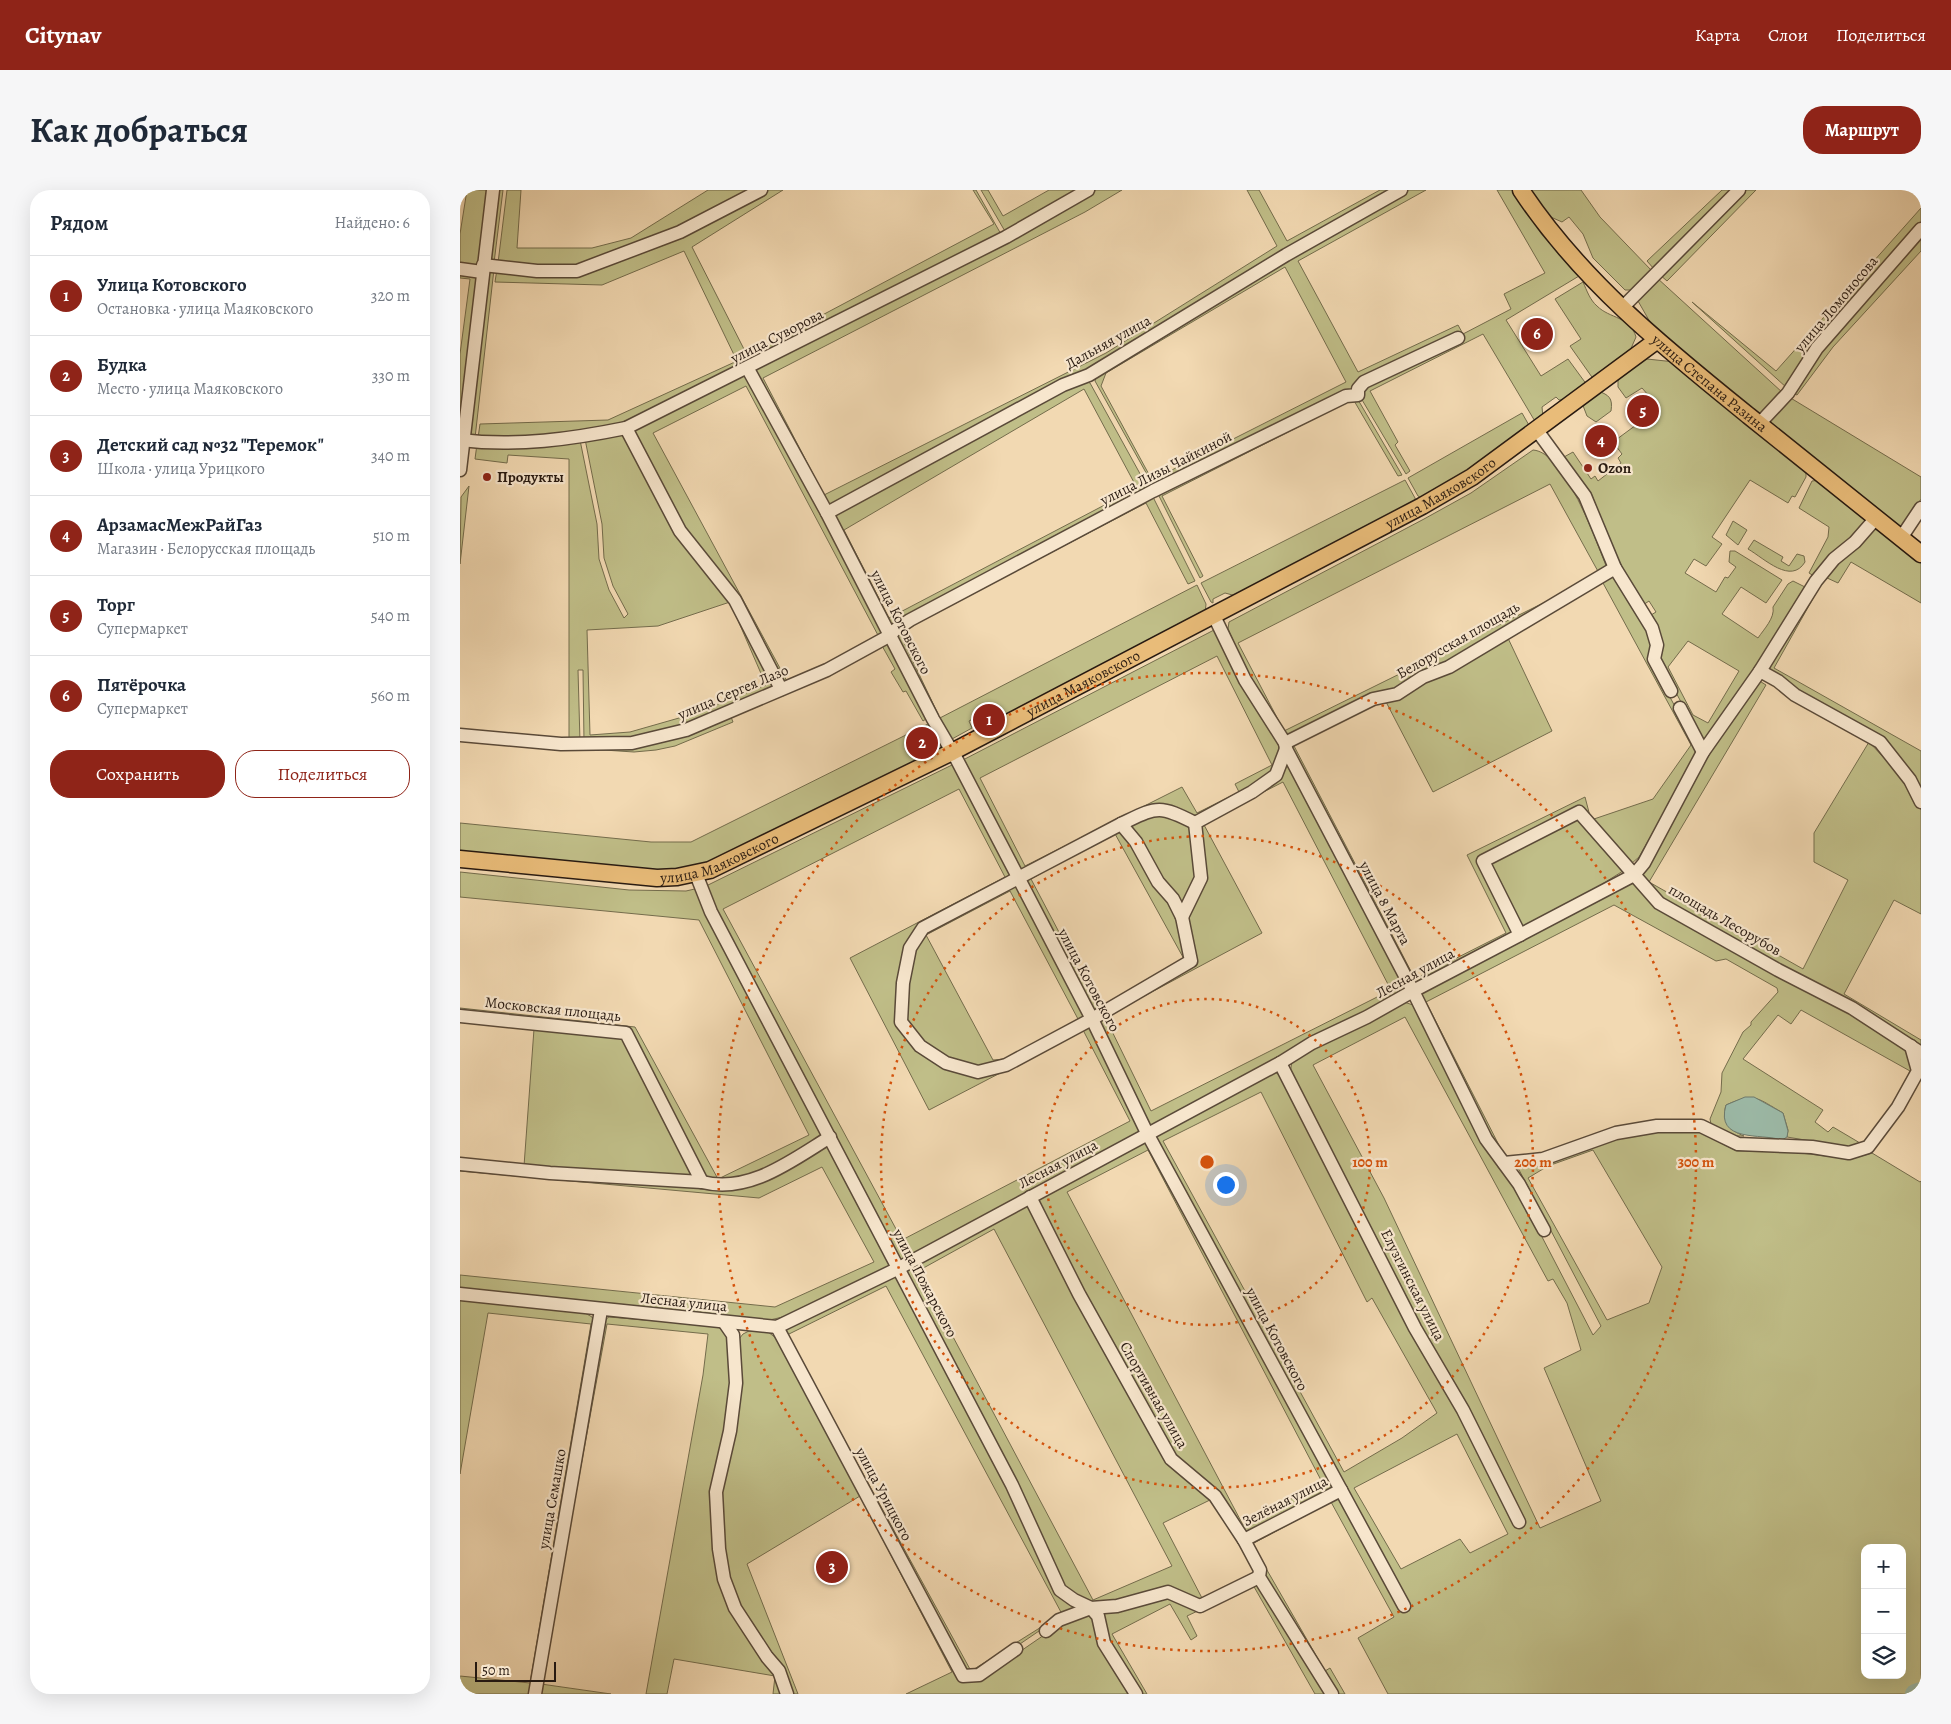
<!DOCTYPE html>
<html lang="ru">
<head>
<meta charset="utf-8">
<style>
	body { margin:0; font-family:Alegreya,serif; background:#f6f6f7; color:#1f2937 }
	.controls { position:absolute; right:15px; bottom:15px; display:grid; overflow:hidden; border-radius:10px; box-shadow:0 5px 20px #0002 }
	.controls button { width:45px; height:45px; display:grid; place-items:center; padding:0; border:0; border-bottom:1px solid #e0e1e3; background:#fff; color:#1f2937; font:25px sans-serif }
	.scale { position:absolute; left:15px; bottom:12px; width:81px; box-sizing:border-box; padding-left:5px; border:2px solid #281a11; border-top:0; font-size:14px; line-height:18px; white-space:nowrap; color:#281a11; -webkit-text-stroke:4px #f7e6cd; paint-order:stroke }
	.you { position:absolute; left:765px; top:994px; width:18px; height:18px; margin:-12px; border:4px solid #fff; border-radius:50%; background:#1a73e8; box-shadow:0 0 0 8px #1a73e833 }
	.badge { display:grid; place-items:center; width:32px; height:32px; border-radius:50%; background:#8f2418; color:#fff; font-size:16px; font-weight:700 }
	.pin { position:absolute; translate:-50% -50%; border:2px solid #fff; box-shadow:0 1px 5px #0006 }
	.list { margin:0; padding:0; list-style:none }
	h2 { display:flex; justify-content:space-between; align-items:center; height:65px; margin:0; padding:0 20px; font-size:21px }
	h2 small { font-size:16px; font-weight:400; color:#747a83 }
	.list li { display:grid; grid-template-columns:32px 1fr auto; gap:15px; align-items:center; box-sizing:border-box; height:80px; padding:0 20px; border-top:1px solid #e0e1e3 }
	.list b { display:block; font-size:19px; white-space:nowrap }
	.list p { margin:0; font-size:16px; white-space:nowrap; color:#747a83 }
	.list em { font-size:16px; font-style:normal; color:#747a83 }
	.actions { display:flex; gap:10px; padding:15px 20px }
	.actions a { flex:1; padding:11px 0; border:1px solid #8f2418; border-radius:20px; text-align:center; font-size:18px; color:#8f2418 }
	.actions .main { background:#8f2418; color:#fff }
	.icon { flex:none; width:28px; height:28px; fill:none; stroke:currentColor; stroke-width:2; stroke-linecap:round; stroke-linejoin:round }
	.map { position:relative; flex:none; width:1461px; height:1504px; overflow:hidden; border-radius:20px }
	header { display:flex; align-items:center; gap:30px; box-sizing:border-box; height:70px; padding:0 25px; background:#8f2418; color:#fff }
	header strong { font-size:24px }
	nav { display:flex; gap:28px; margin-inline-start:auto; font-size:18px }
	.intro { display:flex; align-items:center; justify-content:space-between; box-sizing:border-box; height:120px; padding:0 30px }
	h1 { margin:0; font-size:35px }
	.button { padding:12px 22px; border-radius:20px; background:#8f2418; color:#fff; font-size:18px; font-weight:700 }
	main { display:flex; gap:30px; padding:0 30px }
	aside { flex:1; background:#fff; border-radius:20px; box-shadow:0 5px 20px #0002 }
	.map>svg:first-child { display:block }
	.green { fill:#c0be88; stroke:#746c4c; fill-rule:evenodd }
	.water { fill:#9cbaa8; stroke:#6e7a6c }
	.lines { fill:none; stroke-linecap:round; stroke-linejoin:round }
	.river { stroke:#9cbaa8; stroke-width:20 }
	.minor-casing { stroke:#5a4a39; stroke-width:15 }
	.major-casing { stroke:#281a11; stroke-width:19 }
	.minor { stroke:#f7e6cd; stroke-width:12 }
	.major { stroke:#e9bc79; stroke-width:16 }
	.ring { fill:none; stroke:#d5530c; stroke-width:2.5; stroke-dasharray:2.5 5 }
	.poi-dot { fill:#8f2418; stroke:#f7e6cd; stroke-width:2 }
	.labels { text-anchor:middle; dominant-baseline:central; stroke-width:4.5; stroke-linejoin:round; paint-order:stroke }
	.street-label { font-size:15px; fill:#281a11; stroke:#f7e6cd }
	.poi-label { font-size:15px; font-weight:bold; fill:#281a11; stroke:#f7e6cd; text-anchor:start }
	.centre { fill:#d5530c; stroke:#f7e6cd; stroke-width:2.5 }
	.ring-label { font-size:15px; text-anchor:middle; font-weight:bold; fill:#d5530c; stroke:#f7e6cd; stroke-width:4.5; stroke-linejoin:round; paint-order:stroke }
</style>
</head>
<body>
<header>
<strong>Citynav</strong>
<nav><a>Карта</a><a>Слои</a><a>Поделиться</a></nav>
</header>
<div class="intro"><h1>Как добраться</h1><a class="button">Маршрут</a></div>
<main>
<aside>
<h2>Рядом<small>Найдено: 6</small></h2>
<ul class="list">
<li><span class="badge">1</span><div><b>Улица Котовского</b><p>Остановка · улица Маяковского</p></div><em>320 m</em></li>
<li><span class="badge">2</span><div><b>Будка</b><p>Место · улица Маяковского</p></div><em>330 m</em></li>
<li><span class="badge">3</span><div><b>Детский сад №32 &quot;Теремок&quot;</b><p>Школа · улица Урицкого</p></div><em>340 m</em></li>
<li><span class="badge">4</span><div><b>АрзамасМежРайГаз</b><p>Магазин · Белорусская площадь</p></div><em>510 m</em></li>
<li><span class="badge">5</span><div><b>Торг</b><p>Супермаркет</p></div><em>540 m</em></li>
<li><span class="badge">6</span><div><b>Пятёрочка</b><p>Супермаркет</p></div><em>560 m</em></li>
</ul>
<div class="actions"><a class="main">Сохранить</a><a>Поделиться</a></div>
</aside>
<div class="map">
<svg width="1461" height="1504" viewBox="0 0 1461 1504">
	<rect width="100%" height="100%" fill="#f2d9b2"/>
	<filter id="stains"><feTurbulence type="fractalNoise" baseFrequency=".004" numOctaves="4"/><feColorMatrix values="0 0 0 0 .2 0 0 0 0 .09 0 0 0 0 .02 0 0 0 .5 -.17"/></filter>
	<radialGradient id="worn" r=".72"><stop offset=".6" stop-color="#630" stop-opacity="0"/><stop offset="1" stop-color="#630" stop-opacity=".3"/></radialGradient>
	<g class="green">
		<polygon points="7,0 28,0 19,72 14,77 0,75 0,44"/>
		<polygon points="37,0 43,0 34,73 29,70"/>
		<polygon points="47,0 61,0 57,58 132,58 171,48 248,0 295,0 219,39 118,77 38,73"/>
		<polygon points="305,0 323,0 232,57 287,165 534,34 513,0 516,0 542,46 165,235 121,244 18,248 20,234 148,230 277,171 224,61 142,95 35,92 37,79 117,84"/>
		<polygon points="521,0 528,0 543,26 589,0 621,0 546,43"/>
		<polygon points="636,0 662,0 625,22 303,188 364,305 646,163 817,56 787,0 799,0 827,51 920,0 935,0 626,183 367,318 294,184 297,177 547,51"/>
		<path d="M946,0H966L838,71L898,182L998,135L1003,144L1051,119L1044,104L1085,83L1037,0H1056L1119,86L1046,130L1081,186L1108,169L1127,195L1106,210H1099L1096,207L1082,217L1083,227L1076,233L1023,144L910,201L938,252L935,255L950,281L946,284L895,198L694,297L635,191L637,183ZM825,77L886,192L692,290L641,196L646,183Z"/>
		<polygon points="1066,0 1121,0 1140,27 1192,81 1172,100 1165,100 1133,68 1123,44 1109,27 1102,32 1084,24"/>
		<polygon points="1262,0 1274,0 1194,79 1187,71"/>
		<polygon points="1285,0 1296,0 1207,91 1199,84"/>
		<polygon points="1461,18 1461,34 1327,198 1232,112 1316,181"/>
		<polygon points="1461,43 1461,61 1373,157 1337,205 1332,203 1360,159"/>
		<polygon points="34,79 15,248 9,244 28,81"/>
		<polygon points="0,82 14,84 17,88 0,243 0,164 10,89 0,88"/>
		<polygon points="1196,87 1323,203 1298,227 1194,139 1178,111"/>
		<path d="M1123,92C1127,101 1130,110 1137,116C1150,129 1170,126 1176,147L1169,163L1134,190L1110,156L1121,149L1095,109Z"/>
		<path d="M1187,169L1215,172L1346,278V287L1335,307L1332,306L1328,313L1290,290L1252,347L1262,354L1246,376L1234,369L1225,383L1256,402L1265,387L1268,388L1276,377L1269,372L1270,361H1275L1322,390L1306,413L1281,397L1262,424L1298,448C1304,439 1315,428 1313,417L1328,394L1333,391L1347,398L1295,479L1243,553L1198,469L1191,425L1196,422L1189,411L1183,415L1159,374L1131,303L1104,267L1113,262L1131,289L1135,286L1138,291L1161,273L1158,268L1162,264L1153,252L1191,224L1183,212L1189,206L1182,198L1166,208L1158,197V186L1177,171ZM1228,451L1279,481L1248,533L1233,525L1208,477Z"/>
		<polygon points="283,184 289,185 425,446 420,449 286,196 193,243 328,493 322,496 276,410 222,340 170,239"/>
		<path d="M622,190L630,193L689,300L429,440L371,325ZM624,199L677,298L429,428L384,340Z"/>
		<path d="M1138,201C1149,205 1153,208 1151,221L1136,232L1127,226L1122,213Z"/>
		<polygon points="1329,207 1461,287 1461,309 1444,336 1439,340 1309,235 1308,229"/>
		<polygon points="886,208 897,208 942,285 938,286 893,209 702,306 743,386 740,388 697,302"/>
		<polygon points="1062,223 1070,237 1049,255 963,309 958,306 948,288"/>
		<path d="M164,241L218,342L272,411L317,497L227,537L172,551L124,552L123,480H118L120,552L0,543L109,550V269L48,265L47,273L15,269L17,254L67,256L120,250L137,334L139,369L149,400L164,428L168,424L153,396L144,368L142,334L125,249ZM270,412L306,495L233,524L170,542L130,545L127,440L198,436Z"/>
		<path d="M1073,260C1105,262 1136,351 1147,378L987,473L961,484L936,500L912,505L832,545L824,542L790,489L768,439L769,432L964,329L1011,303ZM1090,294L1140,385L824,541L778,453Z"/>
		<polygon points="945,290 955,308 956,314 780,407 765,403 753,409 753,413 751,412 741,393"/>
		<polygon points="1360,290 1407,328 1406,333 1354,386 1349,383 1368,347 1369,337 1339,318 1352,291"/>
		<polygon points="9,296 0,374 1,307"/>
		<polygon points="692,305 735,391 728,394 686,313 439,442 478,524 475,526 433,445"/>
		<polygon points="1273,331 1287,340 1278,355 1266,345"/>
		<polygon points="1421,339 1461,371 1461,413 1391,372 1378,393 1365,387 1314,478 1461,561 1461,602 1422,549 1362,517 1307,479 1364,385 1412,340"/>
		<path d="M1294,350L1323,367L1321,371L1329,376L1337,364L1344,366L1345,372C1331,395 1305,369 1288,359Z"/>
		<polygon points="1153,383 1190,440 1193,456 1191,472 1239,561 1179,667 1163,681 1128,703 956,795 832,562 833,554 955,789 1046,743 1007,665 1125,607 1131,630 1193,609 1231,555 1143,393 1095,418"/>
		<polygon points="737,395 746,414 745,425 547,527 529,530 524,523 509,531 512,538 492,549 476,530"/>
		<path d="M754,440L759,442L821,555L814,583L736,630L709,617L561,686L501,571ZM757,466L812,575L775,594L779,602L737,623L722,597L565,676L520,588Z"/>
		<polygon points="1046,444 1092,541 973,602 925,510"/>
		<polygon points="427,450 469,527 463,531 446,501 443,502 431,482 435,479 421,454 271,527 273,532 215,556 196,560 174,562 98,557 172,556"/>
		<polygon points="1298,490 1306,495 1189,692 1343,779 1388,690 1354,672 1354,643 1409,552 1447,592 1461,620 1461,724 1434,710 1384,804 1461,850 1461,858 1201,710 1184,691 1182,684 1247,565"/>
		<polygon points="472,532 482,551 482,560 269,666 217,682 0,663 0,633 191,652 231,652"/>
		<path d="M826,565L945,795L942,804L690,938L636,830L734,772L725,726L744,689L737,634L794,605ZM823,592L931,800L691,921L645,827L802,743L743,633Z"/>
		<path d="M496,573L554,687L461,736L439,833L459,858L518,885L631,832L684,941L439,1072L244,697ZM499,599L545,687L390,768L469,920L623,840L670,931L442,1050L263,719Z"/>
		<polygon points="694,622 733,635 739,687 723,722 666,635"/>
		<path d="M660,637L711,710L729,769L633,826L562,690ZM654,642L724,769L639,818L571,689Z"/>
		<polygon points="0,682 169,700 226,701 239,698 364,945 323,974 280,992 244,989 168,841 0,822 0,818 175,837 258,989 349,945 239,730 0,707"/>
		<path d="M1175,692L1390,821L1447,857L1453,882L1438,909L1450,881L1341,820L1331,834L1318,825L1283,869L1363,920L1355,932L1368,942L1373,937L1400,953L1387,957L1327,947L1328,940L1323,923C1297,908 1295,902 1266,915C1261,931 1269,940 1284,946H1275L1251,934L1250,929L1261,902L1262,883L1283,842L1291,835V832L1318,802L1317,798L1266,769L1256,771L1154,715L966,812L1045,967L1036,958L961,804L1168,693Z"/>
		<path d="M557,693L629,828C555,868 511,912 444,832L452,760L464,740ZM550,701L618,829L547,869L533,870L466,745Z"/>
		<path d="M944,812L956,816L1028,963L1055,995L1133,1145L1141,1136L1057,976L1157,947L1198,941H1237L1276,961H1324L1391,969L1412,963L1460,992L1461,991V1504H928L898,1448L934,1427L871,1312L792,1354L865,1481L870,1478L885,1504H875L802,1387L788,1351L879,1304L692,945L813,881L823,887L959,1138L830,884L832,871L855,856ZM945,827L1088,1091L1093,1089L1107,1113L1121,1160L1084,1178L1141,1311L1080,1338L924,1008L853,875ZM801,902L907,1112L912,1108L977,1223L942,1248L884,1282L703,951ZM1133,960L1202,1077L1189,1113L1147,1130L1068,988L1088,976ZM997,1244L1048,1344L1010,1363L1000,1349L941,1379L894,1298ZM1405,1358H1442V1485H1405Z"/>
		<polygon points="74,839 163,846 237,989 64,976"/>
		<path d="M687,948L876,1300L786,1346L713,1266L621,1103L575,1008ZM688,960L862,1292L783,1335L607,1002Z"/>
		<polygon points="368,951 432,1075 327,1126 301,1132 0,1100 0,1085 315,1117 414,1072 362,977 299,1008 0,981 0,977 281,997"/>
		<path d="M568,1012L582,1034L617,1105L711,1273L754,1308L782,1351L797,1381L796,1386L741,1414L706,1399C684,1408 657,1418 632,1416C621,1415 610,1405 602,1398L554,1294L443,1080ZM534,1039L712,1376L633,1410L458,1081ZM754,1308L795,1383L743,1410L703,1333Z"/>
		<path d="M437,1083L550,1296L598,1402L612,1414L624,1419L598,1428L519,1482L505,1483L325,1147L324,1138ZM426,1096L602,1424L511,1481L327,1145Z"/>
		<polygon points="0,1110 125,1123 132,1127 135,1134 72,1504 0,1504 0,1486 70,1493 131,1134 28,1123 0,1284"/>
		<polygon points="149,1127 256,1136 264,1138 269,1147 273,1173 265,1238 257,1272 261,1391 316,1482 323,1504 313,1504 315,1486 214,1469 207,1504 186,1504 243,1185 248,1144 147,1134 81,1494 151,1504 77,1504 143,1131"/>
		<path d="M289,1141L308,1142L316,1148L501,1489L555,1465L600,1434L630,1422L673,1504H446L492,1482L400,1306L287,1374L338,1504H331C311,1468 286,1432 272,1394C246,1322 270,1223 279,1149L283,1144Z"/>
		<polygon points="798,1389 870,1504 855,1504 793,1395 727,1426 737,1446 731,1450 710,1414 652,1444 687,1504 679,1504 647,1452 637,1421 709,1405 740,1418"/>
	</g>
	<path class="water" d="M1285,907H1294L1323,923L1328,941L1327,947L1322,950C1301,943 1255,953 1266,915Z"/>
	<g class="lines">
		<polyline class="river" points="1455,1504 1461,1502"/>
		<defs>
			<g id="minor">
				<polyline points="23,75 77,81 117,81 220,42 301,0"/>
				<polyline points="0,79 22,82"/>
				<polyline points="1162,118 1279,0"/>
				<polyline points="288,179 367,323 473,529 497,570 632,829 687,943 944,1416"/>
				<polyline points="1299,234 1328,203 1357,158 1461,39"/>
				<polyline points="166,238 220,341 275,410 321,499"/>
				<polyline points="1076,239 1125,306 1155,378 1192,438 1197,455 1194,469 1211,501"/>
				<path d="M0,250C56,257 112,249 166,238L546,47L628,0"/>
				<polyline points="0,280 33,0"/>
				<polyline points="367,323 603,195 629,185 826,65 941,0"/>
				<polyline points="1441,348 1461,318"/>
				<polyline points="754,426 785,490 825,553 826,559 953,801 1026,949 1059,994 1084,1040"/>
				<polyline points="1300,481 1318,491 1335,505 1420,552 1450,590 1461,612"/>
				<polyline points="1220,518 1243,562"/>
				<polyline points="0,545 101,554 172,553 226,540 367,480 429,446 435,440 450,430 693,301 886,206 898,205 898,199 904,192 998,148"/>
				<polyline points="825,553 913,509 937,504 963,487 989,477 1155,378"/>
				<polygon points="661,634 676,652 698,692 713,709 722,727 731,771 632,829 546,875 518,882 486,873 460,856 441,832 443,793 450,758 463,738"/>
				<path d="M661,634C697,617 698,614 735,633"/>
				<polyline points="236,684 251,722 552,1295 600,1400 614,1410 631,1418 638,1426 644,1453 676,1504"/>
				<polyline points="722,727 741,688 735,633 792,602 816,585 826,559"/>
				<polyline points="1060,745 1023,671 1119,622 1199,713 1318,780 1392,818 1461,863"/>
				<polyline points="0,826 166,843 242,992"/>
				<polyline points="820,873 955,1138 1003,1220 1059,1332"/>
				<polyline points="1044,973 1083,969 1156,943 1197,936 1241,936 1278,954 1352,957 1389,963 1408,957 1438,917 1458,881 1451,856"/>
				<path d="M0,974L90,983L242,992C289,1004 331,971 370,947"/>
				<polyline points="570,1007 619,1104 711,1269 755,1306 784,1350 800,1380 799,1387 872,1504"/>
				<polyline points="0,1104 317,1137 439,1078 820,873 852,853 907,827 953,801 1174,685 1184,673 1243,562 1300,481 1356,391 1374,369 1395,352 1416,328"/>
				<polyline points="264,1132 273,1145 276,1193 270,1241 256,1302 259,1359 264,1389 275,1418 307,1467 319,1481 327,1504"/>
				<polyline points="317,1137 503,1486 519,1485 556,1459"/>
				<polyline points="784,1350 881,1300"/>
				<polyline points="586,1441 599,1430 631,1418 657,1416 708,1402 740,1416 799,1387"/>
				<polyline points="75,1504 141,1120"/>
			</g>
			<g id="major">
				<path id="s1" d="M1061,0C1121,91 1206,159 1289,226C1347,272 1404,318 1461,364"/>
				<path id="s2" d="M0,669L197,688L217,687L250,680L492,562L962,316L1012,287L1196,151"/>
			</g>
		</defs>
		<use href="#minor" class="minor-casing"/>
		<use href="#major" class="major-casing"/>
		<use href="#minor" class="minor"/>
		<use href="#major" class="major"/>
	</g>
	<g class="ring">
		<circle cx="747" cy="972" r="163"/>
		<circle cx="747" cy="972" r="326"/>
		<circle cx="747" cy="972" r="489"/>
	</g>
	<g class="poi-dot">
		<circle cx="1128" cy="278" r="5"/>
		<circle cx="27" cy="287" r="5"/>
	</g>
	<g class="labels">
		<g class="street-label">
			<text transform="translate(1376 114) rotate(-50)">улица Ломоносова</text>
			<text transform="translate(317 146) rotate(-27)">улица Суворова</text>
			<text transform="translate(648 152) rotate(-29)">Дальняя улица</text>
			<text stroke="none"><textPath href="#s1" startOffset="271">улица Степана Разина</textPath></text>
			<text transform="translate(706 278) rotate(-27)">улица Лизы Чайкиной</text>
			<text stroke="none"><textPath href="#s2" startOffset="1074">улица Маяковского</textPath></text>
			<text transform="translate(441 432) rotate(63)">улица Котовского</text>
			<text transform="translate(998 450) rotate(-30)">Белорусская площадь</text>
			<text stroke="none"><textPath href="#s2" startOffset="669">улица Маяковского</textPath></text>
			<text transform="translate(273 502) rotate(-23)">улица Сергея Лазо</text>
			<text stroke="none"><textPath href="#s2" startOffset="264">улица Маяковского</textPath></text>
			<text transform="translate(925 713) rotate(62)">улица 8 Марта</text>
			<text transform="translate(1265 730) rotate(30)">площадь Лесорубов</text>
			<text transform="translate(955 783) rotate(-29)">Лесная улица</text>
			<text transform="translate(629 790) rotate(62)">улица Котовского</text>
			<text transform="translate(93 819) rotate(6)">Московская площадь</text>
			<text transform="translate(598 974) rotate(-28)">Лесная улица</text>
			<text transform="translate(465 1093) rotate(62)">улица Пожарского</text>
			<text transform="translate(953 1095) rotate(63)">Елузгинская улица</text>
			<text transform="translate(224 1112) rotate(6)">Лесная улица</text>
			<text transform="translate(817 1149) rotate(62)">улица Котовского</text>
			<text transform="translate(694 1205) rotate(60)">Спортивная улица</text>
			<text transform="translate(424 1304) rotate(62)">улица Урицкого</text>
			<text transform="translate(92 1309) rotate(-80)">улица Семашко</text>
			<text transform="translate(825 1311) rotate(-27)">Зелёная улица</text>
		</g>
		<g class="poi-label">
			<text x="1138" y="278">Ozon</text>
			<text x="37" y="287">Продукты</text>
		</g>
	</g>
	<circle cx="747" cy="972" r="8" class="centre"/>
	<g class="ring-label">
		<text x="910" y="977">100 m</text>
		<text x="1073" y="977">200 m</text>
		<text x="1236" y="977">300 m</text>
	</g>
	<rect width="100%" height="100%" filter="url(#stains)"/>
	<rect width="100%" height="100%" fill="url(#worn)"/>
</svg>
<div class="controls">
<button>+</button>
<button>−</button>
<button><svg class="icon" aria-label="layers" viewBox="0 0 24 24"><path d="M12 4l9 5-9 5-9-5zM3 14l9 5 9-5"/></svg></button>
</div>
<div class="scale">50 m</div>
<div class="you"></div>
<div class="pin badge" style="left:529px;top:530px">1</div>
<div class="pin badge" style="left:462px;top:553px">2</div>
<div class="pin badge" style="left:372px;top:1377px">3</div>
<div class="pin badge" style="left:1141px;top:251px">4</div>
<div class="pin badge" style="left:1183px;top:221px">5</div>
<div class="pin badge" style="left:1077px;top:144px">6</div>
</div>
</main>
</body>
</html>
